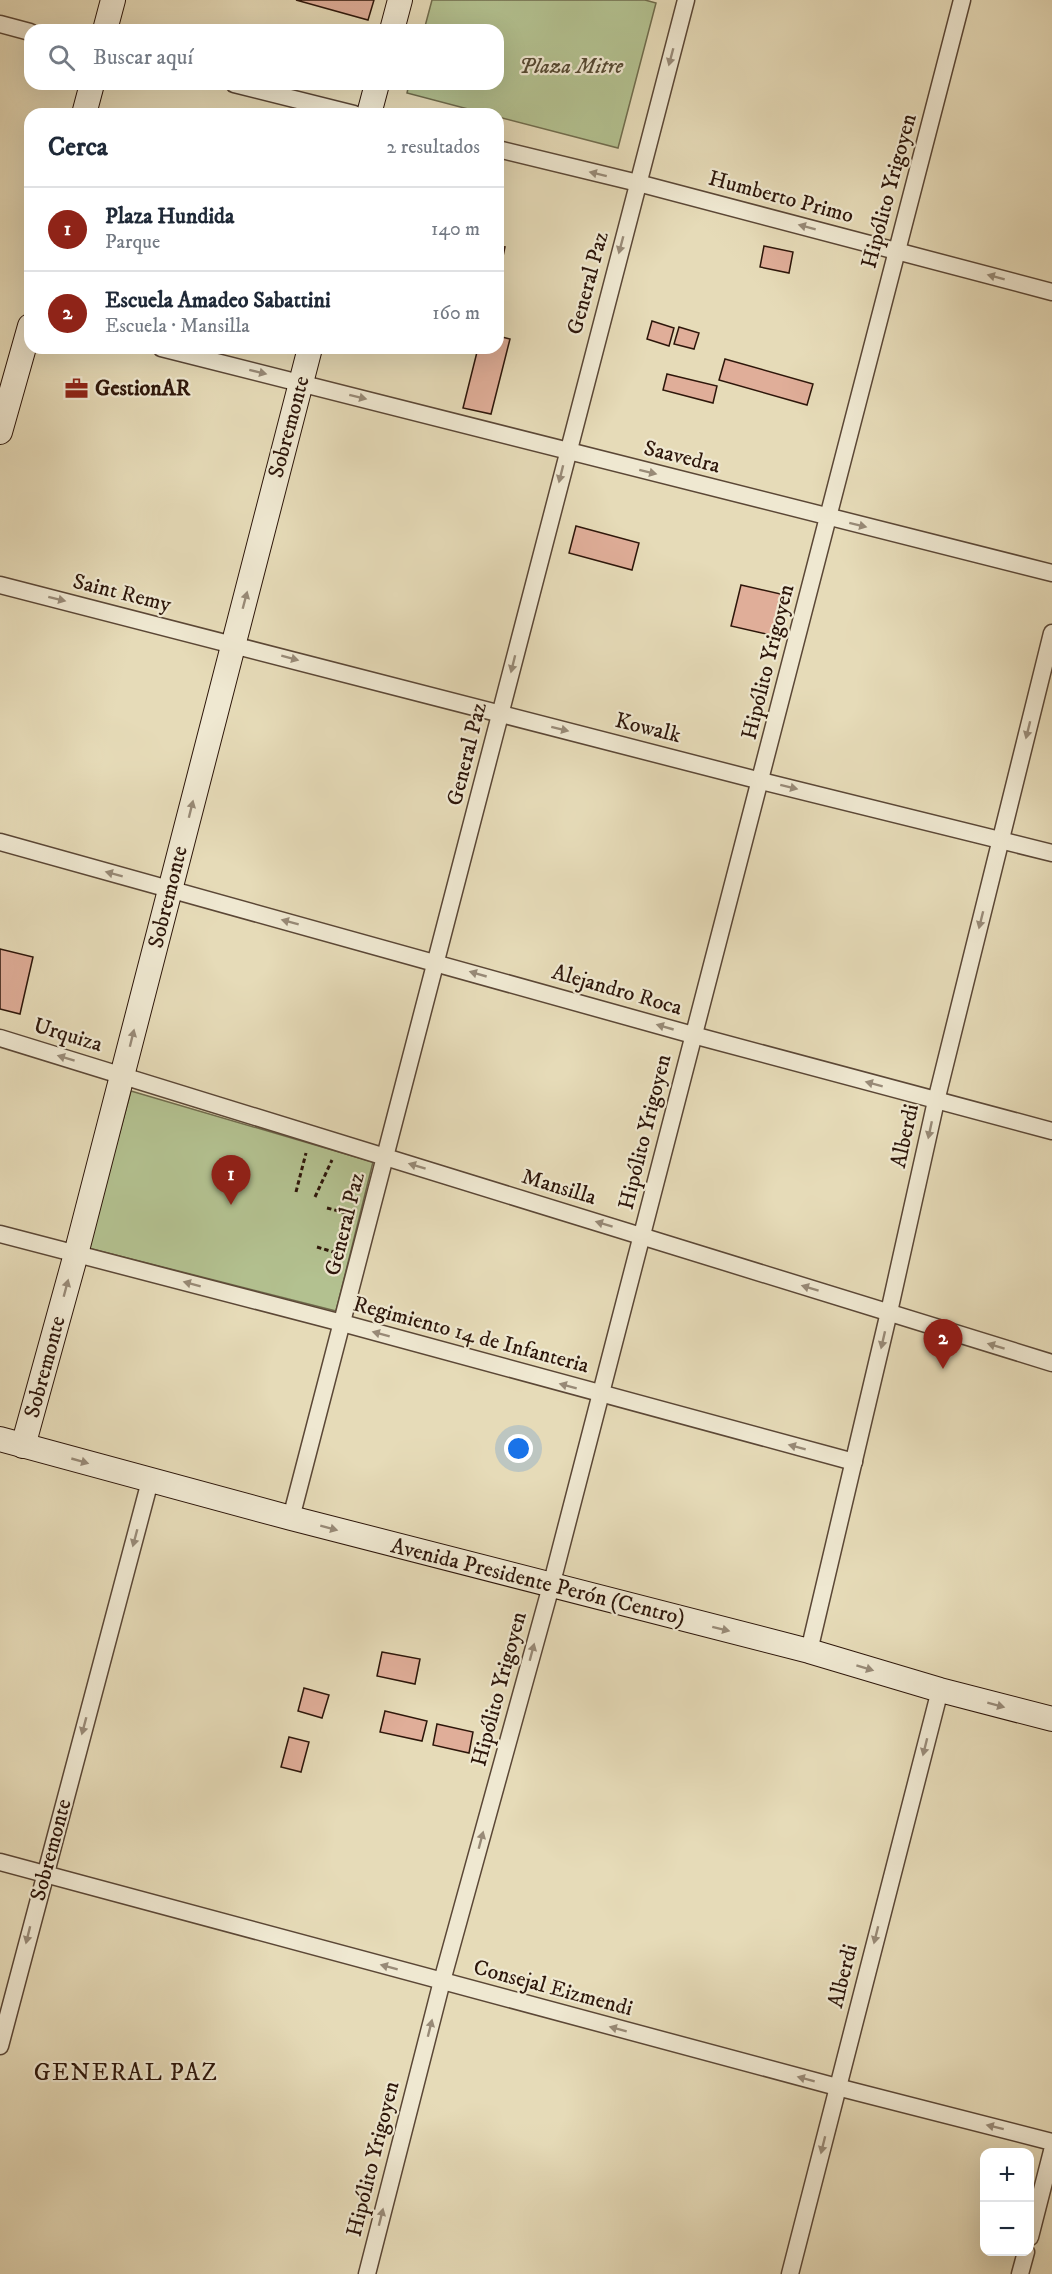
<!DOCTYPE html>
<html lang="es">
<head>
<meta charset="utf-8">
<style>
	body { margin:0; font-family:"IM FELL DW Pica",serif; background:#f2f2f3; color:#1f2937 }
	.controls { position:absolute; right:18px; bottom:18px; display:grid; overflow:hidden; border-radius:12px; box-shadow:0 6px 24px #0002 }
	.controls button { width:54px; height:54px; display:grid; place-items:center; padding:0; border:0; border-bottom:2px solid #e0e1e3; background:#fff; color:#1f2937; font:30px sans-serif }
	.you { position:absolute; left:519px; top:1449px; width:21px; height:21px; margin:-15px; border:4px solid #fff; border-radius:50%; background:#1a73e8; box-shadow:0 0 0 9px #1a73e833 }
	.badge { display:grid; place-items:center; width:39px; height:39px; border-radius:50%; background:#8f2418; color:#fff; font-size:20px; font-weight:700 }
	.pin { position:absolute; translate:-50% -50px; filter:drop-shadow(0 2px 3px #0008) }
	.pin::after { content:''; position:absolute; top:32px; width:21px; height:18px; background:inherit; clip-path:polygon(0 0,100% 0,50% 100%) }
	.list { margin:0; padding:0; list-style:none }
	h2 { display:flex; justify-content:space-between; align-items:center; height:78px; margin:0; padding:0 24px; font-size:26px }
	h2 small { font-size:20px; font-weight:400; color:#747a83 }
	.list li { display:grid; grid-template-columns:39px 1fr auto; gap:18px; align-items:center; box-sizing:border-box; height:84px; padding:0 24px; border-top:2px solid #e0e1e3 }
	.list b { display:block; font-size:22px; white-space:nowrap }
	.list p { margin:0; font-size:20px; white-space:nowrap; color:#747a83 }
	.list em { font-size:20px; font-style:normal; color:#747a83 }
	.icon { flex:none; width:33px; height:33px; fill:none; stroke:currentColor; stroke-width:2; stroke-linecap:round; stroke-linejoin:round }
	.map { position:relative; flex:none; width:1052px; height:2274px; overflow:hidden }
	.search { position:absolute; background:#fff; box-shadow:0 6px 24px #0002; left:24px; top:24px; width:480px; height:66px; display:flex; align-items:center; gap:15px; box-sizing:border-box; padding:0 21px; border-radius:18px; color:#747a83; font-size:22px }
	.panel { position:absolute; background:#fff; box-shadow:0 6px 24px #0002; left:24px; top:108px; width:480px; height:246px; border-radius:18px }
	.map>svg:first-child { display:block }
	.green { fill:#b3c190; stroke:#706c4d; stroke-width:1.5 }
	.building { fill:#e0ae99; stroke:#2d160a; stroke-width:1.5 }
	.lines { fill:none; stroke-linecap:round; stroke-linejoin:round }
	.street-casing { stroke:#5b4736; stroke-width:19 }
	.secondary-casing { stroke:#2d160a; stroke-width:26 }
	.path { stroke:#2d160a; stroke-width:3; stroke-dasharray:4.5 3; stroke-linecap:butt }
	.street { stroke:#efe8d1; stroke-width:16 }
	.secondary { stroke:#efe8d1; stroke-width:24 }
	.oneway { fill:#988a77 }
	.labels { text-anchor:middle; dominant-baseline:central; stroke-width:4.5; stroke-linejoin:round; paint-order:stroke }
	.park-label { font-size:22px; font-style:italic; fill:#554932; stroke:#efe8d1 }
	.street-label { font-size:22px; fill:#2d160a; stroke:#efe8d1 }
	.poi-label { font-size:22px; font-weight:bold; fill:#2d160a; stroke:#efe8d1; text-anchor:start }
	.neighbourhood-label { font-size:24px; letter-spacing:1.5px; fill:#2d160a; stroke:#efe8d1 }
</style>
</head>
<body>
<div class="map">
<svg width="1052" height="2274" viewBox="0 0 1052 2274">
	<rect width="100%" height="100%" fill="#e6dbb8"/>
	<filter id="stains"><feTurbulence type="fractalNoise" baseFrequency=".00333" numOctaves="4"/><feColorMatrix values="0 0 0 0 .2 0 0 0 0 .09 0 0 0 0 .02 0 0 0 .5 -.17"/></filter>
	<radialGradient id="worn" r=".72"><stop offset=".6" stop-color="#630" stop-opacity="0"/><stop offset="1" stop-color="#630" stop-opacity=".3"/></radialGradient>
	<g class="green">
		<polygon points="432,0 645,0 656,3 618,148 498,117 498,114 487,114 407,93 409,84 498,84 498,30 424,30"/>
		<polygon points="131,1091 373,1162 336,1311 88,1248"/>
	</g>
	<g class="building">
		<polygon points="296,0 374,0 368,20"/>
		<polygon points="498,246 505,247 501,266 498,266"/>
		<polygon points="764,246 793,252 789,273 760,267"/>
		<polygon points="652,321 674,328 669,346 647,339"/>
		<polygon points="679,327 699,333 694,349 674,344"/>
		<polygon points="498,336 510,339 491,414 463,408 478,348 498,348"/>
		<polygon points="725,359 813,384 807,405 719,380"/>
		<polygon points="667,374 717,386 713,403 663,390"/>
		<polygon points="576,526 639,543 632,570 569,553"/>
		<polygon points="741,585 785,595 775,636 731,626"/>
		<polygon points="0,949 33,957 20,1014 0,1009"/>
		<polygon points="382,1652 420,1659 415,1684 377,1676"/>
		<polygon points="304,1688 329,1695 322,1718 298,1711"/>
		<polygon points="385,1711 427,1721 422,1741 380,1732"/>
		<polygon points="437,1724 473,1732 469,1753 433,1745"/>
		<polygon points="289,1737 309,1742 301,1772 281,1767"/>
	</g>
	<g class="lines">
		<defs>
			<g id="street">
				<polyline points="0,24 30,32"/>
				<polyline points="234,84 354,114"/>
				<polyline points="498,149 638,183 1052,292"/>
				<polyline points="161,348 1052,573"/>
				<polyline points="0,585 761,781 1052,853"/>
				<polyline points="0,842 693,1035 1052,1131"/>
				<polyline points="0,1038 1052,1363"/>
				<polyline points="0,1234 342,1323 854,1462"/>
				<polyline points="291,1518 686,0"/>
				<polyline points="809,1651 889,1312 936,1101 1052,633"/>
				<polyline points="0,1862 837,2087 1052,2142"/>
				<polyline points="0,2046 150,1481"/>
				<polyline points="1030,2237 1052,2151"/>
				<polyline points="367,2274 442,1981 551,1586 962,0"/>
				<polyline points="790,2274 940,1690"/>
				<polyline points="1020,2274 1026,2252"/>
			</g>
			<g id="secondary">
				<polyline points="105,30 113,0"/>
				<polyline points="392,30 400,0"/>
				<polyline points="84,114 92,84"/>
				<polyline points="369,114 377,84"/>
				<polyline points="0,432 30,326"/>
				<polyline points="0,1439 291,1518 809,1651 940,1690 1052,1719"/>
				<polyline points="23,1446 76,1254 310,348"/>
			</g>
		</defs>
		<use href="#street" class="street-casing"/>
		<use href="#secondary" class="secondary-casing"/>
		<g class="path">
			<polyline points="296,1192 306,1153"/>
			<polyline points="315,1197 332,1160"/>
			<polyline points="327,1208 350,1214"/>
			<polyline points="317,1247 340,1254"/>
		</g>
		<use href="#street" class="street"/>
		<use href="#secondary" class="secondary"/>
	</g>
	<defs><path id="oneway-solid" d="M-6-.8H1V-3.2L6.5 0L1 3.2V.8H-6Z" transform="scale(1.5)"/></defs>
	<g class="oneway">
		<use href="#oneway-solid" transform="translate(671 57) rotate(105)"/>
		<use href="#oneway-solid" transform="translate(598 174) rotate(-166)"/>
		<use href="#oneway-solid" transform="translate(807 227) rotate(-165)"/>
		<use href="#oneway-solid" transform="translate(621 245) rotate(105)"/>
		<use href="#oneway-solid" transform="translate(996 277) rotate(-165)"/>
		<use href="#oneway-solid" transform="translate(258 372) rotate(14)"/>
		<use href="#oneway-solid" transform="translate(358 397) rotate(14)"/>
		<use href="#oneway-solid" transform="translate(648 472) rotate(14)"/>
		<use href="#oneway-solid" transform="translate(561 474) rotate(104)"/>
		<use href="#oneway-solid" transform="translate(858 525) rotate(14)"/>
		<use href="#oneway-solid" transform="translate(57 599) rotate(14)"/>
		<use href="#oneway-solid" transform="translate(245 600) rotate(-75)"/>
		<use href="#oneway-solid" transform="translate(290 658) rotate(15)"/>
		<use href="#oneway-solid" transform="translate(513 664) rotate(104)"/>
		<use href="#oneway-solid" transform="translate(560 729) rotate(14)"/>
		<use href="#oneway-solid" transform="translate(1028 730) rotate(104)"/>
		<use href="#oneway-solid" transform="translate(789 787) rotate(14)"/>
		<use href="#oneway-solid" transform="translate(191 809) rotate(-76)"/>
		<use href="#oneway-solid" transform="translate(114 874) rotate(-165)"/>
		<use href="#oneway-solid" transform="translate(981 920) rotate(104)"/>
		<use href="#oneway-solid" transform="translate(290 922) rotate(-165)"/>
		<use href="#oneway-solid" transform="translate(478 974) rotate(-164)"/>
		<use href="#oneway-solid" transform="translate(665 1027) rotate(-164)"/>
		<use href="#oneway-solid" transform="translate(132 1038) rotate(-76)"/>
		<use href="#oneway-solid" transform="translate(66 1058) rotate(-163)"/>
		<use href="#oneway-solid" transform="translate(874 1084) rotate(-165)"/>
		<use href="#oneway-solid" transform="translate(930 1130) rotate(102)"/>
		<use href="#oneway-solid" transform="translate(417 1166) rotate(-163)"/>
		<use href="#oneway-solid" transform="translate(604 1224) rotate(-163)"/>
		<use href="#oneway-solid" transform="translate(192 1284) rotate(-165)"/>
		<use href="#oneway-solid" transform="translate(66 1288) rotate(-75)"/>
		<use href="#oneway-solid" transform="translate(810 1288) rotate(-163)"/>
		<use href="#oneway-solid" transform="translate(381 1334) rotate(-165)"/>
		<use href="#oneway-solid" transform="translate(883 1340) rotate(103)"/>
		<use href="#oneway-solid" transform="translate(996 1346) rotate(-163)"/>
		<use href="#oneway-solid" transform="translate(568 1386) rotate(-165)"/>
		<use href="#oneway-solid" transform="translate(797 1447) rotate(-165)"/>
		<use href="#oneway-solid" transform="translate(80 1461) rotate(16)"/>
		<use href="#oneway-solid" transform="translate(329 1528) rotate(15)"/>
		<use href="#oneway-solid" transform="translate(135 1538) rotate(105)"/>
		<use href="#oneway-solid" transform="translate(721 1629) rotate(14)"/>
		<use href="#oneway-solid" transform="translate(532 1652) rotate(-75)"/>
		<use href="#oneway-solid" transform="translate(865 1668) rotate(17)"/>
		<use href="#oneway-solid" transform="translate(996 1705) rotate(15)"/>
		<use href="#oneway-solid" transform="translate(84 1726) rotate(105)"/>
		<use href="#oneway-solid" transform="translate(925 1747) rotate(104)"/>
		<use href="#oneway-solid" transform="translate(481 1840) rotate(-75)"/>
		<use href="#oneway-solid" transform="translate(28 1935) rotate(104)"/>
		<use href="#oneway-solid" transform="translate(876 1935) rotate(104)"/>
		<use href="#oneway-solid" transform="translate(389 1967) rotate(-165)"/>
		<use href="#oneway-solid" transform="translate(430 2028) rotate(-76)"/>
		<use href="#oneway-solid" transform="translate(618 2029) rotate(-165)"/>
		<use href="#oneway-solid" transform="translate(806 2079) rotate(-165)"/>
		<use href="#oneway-solid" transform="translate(995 2127) rotate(-166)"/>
		<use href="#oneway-solid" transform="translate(823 2145) rotate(104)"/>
		<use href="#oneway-solid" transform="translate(381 2217) rotate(-76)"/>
	</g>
	<defs>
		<symbol id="office-bare" viewBox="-9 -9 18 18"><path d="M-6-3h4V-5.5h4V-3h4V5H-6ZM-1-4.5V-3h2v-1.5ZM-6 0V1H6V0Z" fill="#8f2418" stroke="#efe8d1" stroke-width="2.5" paint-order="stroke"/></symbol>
	</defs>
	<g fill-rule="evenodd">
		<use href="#office-bare" x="60" y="372" width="33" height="33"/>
	</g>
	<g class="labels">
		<g class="park-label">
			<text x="571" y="66">Plaza Mitre</text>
		</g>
		<g class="street-label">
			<text transform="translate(889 191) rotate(-75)">Hipólito Yrigoyen</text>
			<text transform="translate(781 197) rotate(15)">Humberto Primo</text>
			<text transform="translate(588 283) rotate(-75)">General Paz</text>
			<text transform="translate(289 427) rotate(-75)">Sobremonte</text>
			<text transform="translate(682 457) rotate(14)">Saavedra</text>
			<text transform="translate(122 593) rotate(14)">Saint Remy</text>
			<text transform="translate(768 662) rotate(-76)">Hipólito Yrigoyen</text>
			<text transform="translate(648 728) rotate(14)">Kowalk</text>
			<text transform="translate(467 754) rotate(-76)">General Paz</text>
			<text transform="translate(168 897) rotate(-76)">Sobremonte</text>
			<text transform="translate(617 990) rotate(16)">Alejandro Roca</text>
			<text transform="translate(68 1035) rotate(17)">Urquiza</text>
			<text transform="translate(645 1132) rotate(-76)">Hipólito Yrigoyen</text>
			<text transform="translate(905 1136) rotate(-78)">Alberdi</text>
			<text transform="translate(559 1187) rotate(17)">Mansilla</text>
			<text transform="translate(345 1224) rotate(-76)">General Paz</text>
			<text transform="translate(471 1335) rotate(15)">Regimiento 14 de Infanteria</text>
			<text transform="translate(45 1367) rotate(-75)">Sobremonte</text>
			<text transform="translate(538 1582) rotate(14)">Avenida Presidente Perón (Centro)</text>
			<text transform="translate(499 1689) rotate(-75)">Hipólito Yrigoyen</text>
			<text transform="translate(51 1850) rotate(-75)">Sobremonte</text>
			<text transform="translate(843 1976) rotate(-76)">Alberdi</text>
			<text transform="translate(553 1988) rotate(15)">Consejal Eizmendi</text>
			<text transform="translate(373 2159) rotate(-76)">Hipólito Yrigoyen</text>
		</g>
		<g class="poi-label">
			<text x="95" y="388">GestionAR</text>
		</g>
		<g class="neighbourhood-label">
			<text x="126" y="2073">GENERAL PAZ</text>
		</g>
	</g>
	<rect width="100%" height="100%" filter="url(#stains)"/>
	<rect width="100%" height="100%" fill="url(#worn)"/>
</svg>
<div class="controls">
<button>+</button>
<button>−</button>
</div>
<div class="you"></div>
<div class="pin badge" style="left:231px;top:1205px">1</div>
<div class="pin badge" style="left:943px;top:1369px">2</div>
<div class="search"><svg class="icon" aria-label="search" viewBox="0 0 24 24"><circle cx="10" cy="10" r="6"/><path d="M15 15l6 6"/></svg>Buscar aquí</div>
<section class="panel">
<h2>Cerca<small>2 resultados</small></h2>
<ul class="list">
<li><span class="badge">1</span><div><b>Plaza Hundida</b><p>Parque</p></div><em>140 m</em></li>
<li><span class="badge">2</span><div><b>Escuela Amadeo Sabattini</b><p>Escuela · Mansilla</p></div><em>160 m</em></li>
</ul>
</section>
</div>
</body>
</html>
